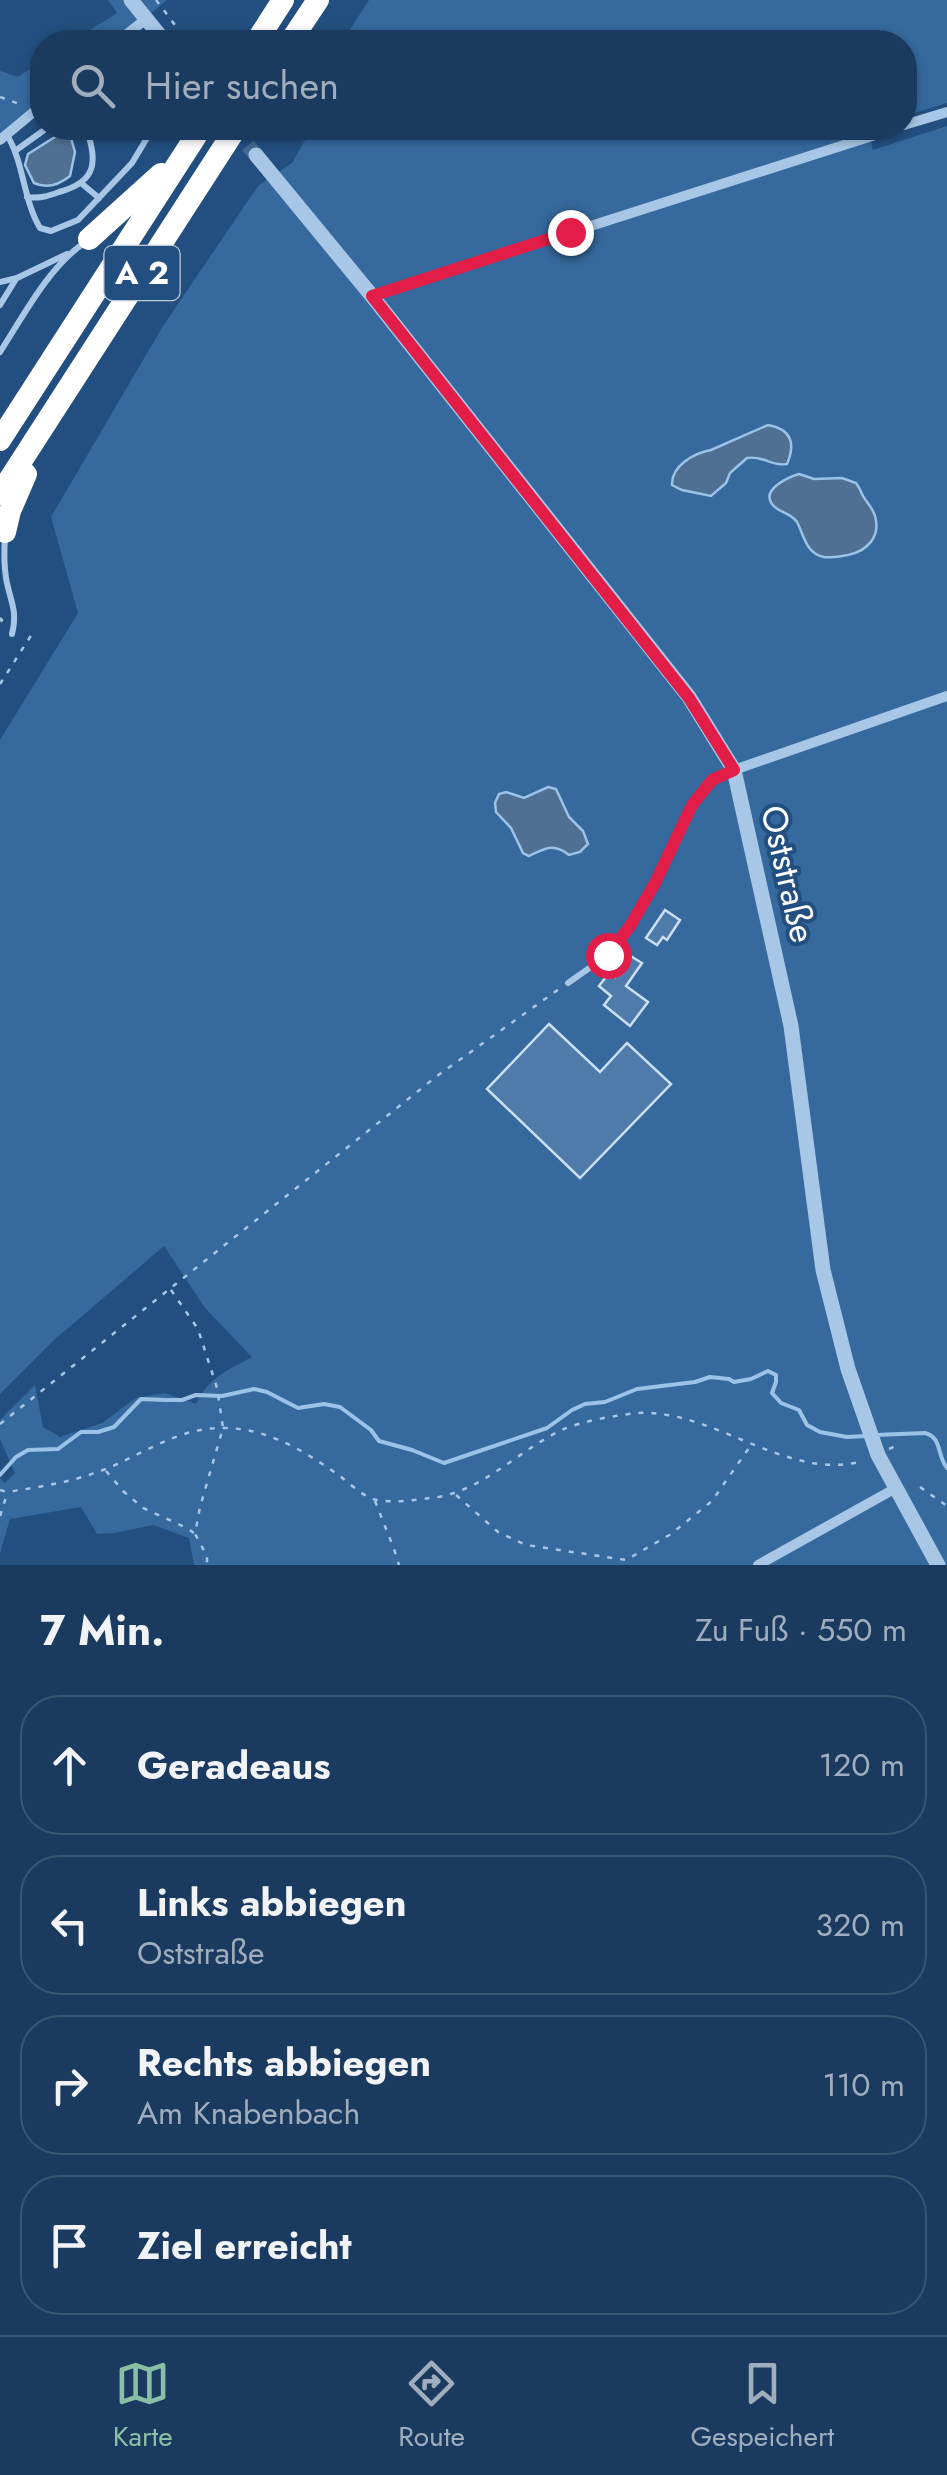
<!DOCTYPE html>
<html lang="de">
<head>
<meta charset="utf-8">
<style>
	body { margin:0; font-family:Jost,sans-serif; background:#274668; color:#f1f3f6 }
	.stop { position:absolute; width:30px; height:30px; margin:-22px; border:8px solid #e11d48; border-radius:50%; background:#fff }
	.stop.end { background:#e11d48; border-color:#fff; box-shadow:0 2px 10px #0008 }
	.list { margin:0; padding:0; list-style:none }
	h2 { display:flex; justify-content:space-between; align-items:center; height:130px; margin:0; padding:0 40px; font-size:42px }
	h2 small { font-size:32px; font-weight:400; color:#9fadbd }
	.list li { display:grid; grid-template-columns:65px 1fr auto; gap:30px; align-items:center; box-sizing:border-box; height:140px; margin:0 20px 20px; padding:0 20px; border:2px solid #385574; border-radius:40px }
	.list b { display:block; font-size:38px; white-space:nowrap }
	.list p { margin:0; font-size:32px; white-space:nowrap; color:#9fadbd }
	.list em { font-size:32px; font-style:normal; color:#9fadbd }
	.icon { flex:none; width:55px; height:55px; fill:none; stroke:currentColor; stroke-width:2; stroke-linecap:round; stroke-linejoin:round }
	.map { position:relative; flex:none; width:947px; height:1565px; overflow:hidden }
	.search { position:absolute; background:#1a3b5f; box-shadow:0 2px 8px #0004; left:30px; right:30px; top:30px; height:110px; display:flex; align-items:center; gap:25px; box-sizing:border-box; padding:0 35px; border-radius:40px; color:#9fadbd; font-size:38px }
	.sheet { height:770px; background:#1a3b5f }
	nav { display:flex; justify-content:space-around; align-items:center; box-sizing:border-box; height:140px; border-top:2px solid #385574; background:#1a3b5f; font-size:28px; color:#9fadbd }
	nav a { display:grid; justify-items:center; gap:5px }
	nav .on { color:#8abfa5 }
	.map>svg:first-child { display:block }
	.green { fill:#36699d }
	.water { fill:#4f7093; stroke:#9bc3e8; stroke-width:2.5 }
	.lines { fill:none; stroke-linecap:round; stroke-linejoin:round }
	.stream { stroke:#9bc3e8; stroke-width:4 }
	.building { fill:#4f7baa; stroke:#cbe0f5; stroke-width:2.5 }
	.tertiary-tunnel { stroke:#436992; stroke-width:15; stroke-dasharray:15 8; stroke-linecap:butt }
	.path { stroke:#a8c7e7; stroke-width:2.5; stroke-dasharray:5 8; stroke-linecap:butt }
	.service { stroke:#a8c7e7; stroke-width:6 }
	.minor { stroke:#a8c7e7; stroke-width:10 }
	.tertiary { stroke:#a8c7e7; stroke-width:15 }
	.motorway { stroke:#fff; stroke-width:22 }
	.route { stroke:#e11d48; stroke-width:12 }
	.labels { text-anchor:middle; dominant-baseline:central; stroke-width:8; stroke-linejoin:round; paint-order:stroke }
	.shield { fill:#224f7f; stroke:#bdcad9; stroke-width:2.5 }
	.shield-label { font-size:32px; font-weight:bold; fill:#fff }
	.street-label { font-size:35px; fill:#fff; stroke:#224f7f }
</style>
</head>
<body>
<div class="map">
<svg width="947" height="1565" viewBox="0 0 947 1565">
	<rect width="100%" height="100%" fill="#224f7f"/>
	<g class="green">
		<polygon points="108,0 167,0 116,42 71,42 117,13"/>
		<polygon points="369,0 947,0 947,103 905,116 904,42 342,42"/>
		<polygon points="42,61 42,100 0,135 0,71 18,77"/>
		<path d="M947,126V1565H194L189,1538L153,1525L115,1533L97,1534L81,1507L10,1519L0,1553V1478L5,1483L15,1473L0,1439V1420L35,1385L43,1427L60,1437L102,1423L136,1398L165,1393L196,1404C209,1377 226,1371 252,1357L205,1308L164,1246L53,1341L0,1394V740L78,613L51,517L163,326L258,186L292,163L312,128H867L873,150Z"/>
	</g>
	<g class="water">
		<path d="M63,132L70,135L75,152L70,176C60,184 47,189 34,183L25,165L28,154Z"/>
		<path d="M768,425C791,429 796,443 787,464C773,467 762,455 747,458L730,473L726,483L711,496L682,490L672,485C671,466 694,453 711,450Z"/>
		<path d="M799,474L814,479L842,478L856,483C859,487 861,491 863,496C867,503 873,508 875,516C881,537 867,551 848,555C841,556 832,558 824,557C806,554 804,535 797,522C791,513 777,512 772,504C761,489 789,477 799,474Z"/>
		<path d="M548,787L556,789L569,817L583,831L588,844L580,852L569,855C553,842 544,849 529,856L523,853L511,828L496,812L495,803L499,794L506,792L524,798Z"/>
	</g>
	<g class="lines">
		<g class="stream">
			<path d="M875,1435L925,1433C942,1437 937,1456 947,1468"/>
			<polyline points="0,1475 16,1457 28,1450 58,1449 81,1432 98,1432 114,1427 141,1399 165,1400 182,1400 196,1395 222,1396 254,1389 267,1392 298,1408 324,1404 340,1407 371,1430 379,1441 412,1450 444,1463 547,1428 572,1410 585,1404 605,1402 637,1389 695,1382 710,1377 729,1379 734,1382 751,1379 768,1371 776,1375 776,1382 772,1393 781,1403 799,1410 807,1425 820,1432 847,1437 866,1436"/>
		</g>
	</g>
	<g class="building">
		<polygon points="665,910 680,920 667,940 663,937 657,945 646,938"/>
		<polygon points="629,955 642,963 626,986 648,1002 630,1026 604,1005 611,996 599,986 609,973 615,977"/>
		<polygon points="549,1024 600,1072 627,1043 671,1084 580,1178 487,1089"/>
	</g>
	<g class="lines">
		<polyline class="tertiary-tunnel" points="233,128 256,155"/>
		<g class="path">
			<polyline points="156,0 188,42"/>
			<polyline points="0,97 22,105"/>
			<polyline points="0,618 2,620 0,623"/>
			<polyline points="0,684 32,634"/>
			<polyline points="171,1290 198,1329 217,1388 223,1428 200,1507 195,1534 207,1556 207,1565"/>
			<polyline points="0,1424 437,1076 559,989"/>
			<polyline points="889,1449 900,1444"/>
			<polyline points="106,1471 124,1492"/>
			<polyline points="920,1487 947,1506"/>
			<path d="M0,1490L7,1492C40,1487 72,1482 103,1470C142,1455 179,1427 223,1428C268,1428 304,1451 340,1476C350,1484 365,1498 377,1500C394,1503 414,1500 430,1498C481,1494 519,1449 564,1429C583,1421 617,1415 638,1413C715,1409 786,1482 863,1461"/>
			<polyline points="123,1491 143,1508 187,1528 194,1533"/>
			<polyline points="456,1495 498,1532 526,1545 626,1560 671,1534 712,1501 751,1445"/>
			<polyline points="375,1501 394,1549 399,1565"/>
			<polyline points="0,1516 7,1494"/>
		</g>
		<g class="service">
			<path d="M7,135C24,163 23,199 40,228L51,231L78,220L132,163L153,128"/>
			<polyline points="15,151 47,128"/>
			<polyline points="81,183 99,198"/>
			<path d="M27,197C39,199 48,196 59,192C97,182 98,161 86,128"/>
			<polyline points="0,282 17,278 67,254"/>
			<polyline points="0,305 16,279"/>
			<path d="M0,352C24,315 48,268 84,243"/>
			<path d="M5,537C4,551 4,565 6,578C10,601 18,610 12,634"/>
			<polyline points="568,983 608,955 630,927 655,883 693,805 712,780 731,772"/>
		</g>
		<g class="minor">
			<polyline points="117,42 146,19"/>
			<polyline points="904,125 947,112"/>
			<polyline points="0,140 42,105"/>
			<polyline points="372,296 897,128"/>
			<polyline points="734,770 947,696"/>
			<polyline points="758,1565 896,1488"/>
		</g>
		<g class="tertiary">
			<polyline points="131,0 165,42"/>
			<polyline points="256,155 372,296 689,697 734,770 791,1026 823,1270 848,1369 878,1455 938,1565"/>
		</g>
		<g class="motorway">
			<polyline points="256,42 283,0"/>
			<polyline points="290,42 318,0"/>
			<polyline points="89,239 161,174"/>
			<polyline points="0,440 201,128"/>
			<polyline points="0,494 236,128"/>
			<polyline points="5,532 10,511 26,474"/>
		</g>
	</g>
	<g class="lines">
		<polyline class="route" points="570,232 372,296 689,698 734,770 712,780 692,805 655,883 630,926 608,955"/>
	</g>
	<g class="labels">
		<rect class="shield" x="104.5" y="246" width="75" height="54" rx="8"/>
		<g class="shield-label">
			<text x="142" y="273">A 2</text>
		</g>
		<g class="street-label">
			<text transform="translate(788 874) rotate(77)">Oststraße</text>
		</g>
	</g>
</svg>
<div class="stop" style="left:608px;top:955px"></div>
<div class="stop end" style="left:570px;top:232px"></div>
<div class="search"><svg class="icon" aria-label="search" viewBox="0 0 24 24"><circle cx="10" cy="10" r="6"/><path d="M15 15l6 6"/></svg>Hier suchen</div>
</div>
<section class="sheet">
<h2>7 Min.<small>Zu Fuß · 550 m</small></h2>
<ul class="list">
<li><svg class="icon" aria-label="ahead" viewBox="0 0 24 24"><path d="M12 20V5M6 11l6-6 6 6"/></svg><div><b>Geradeaus</b></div><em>120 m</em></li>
<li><svg class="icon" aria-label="left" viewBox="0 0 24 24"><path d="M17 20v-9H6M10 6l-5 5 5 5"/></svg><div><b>Links abbiegen</b><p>Oststraße</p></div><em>320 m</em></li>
<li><svg class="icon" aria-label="right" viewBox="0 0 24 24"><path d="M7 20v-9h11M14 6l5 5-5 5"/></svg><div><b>Rechts abbiegen</b><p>Am Knabenbach</p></div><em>110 m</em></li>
<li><svg class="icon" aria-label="arrive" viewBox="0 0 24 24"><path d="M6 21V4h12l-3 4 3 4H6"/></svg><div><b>Ziel erreicht</b></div></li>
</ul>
</section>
<nav>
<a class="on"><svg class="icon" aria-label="map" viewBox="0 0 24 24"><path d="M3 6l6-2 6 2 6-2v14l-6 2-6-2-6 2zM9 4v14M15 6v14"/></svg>Karte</a>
<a><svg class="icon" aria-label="directions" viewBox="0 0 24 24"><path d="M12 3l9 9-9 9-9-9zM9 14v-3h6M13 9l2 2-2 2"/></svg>Route</a>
<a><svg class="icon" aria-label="saved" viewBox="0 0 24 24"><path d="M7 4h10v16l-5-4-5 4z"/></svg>Gespeichert</a>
</nav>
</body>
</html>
